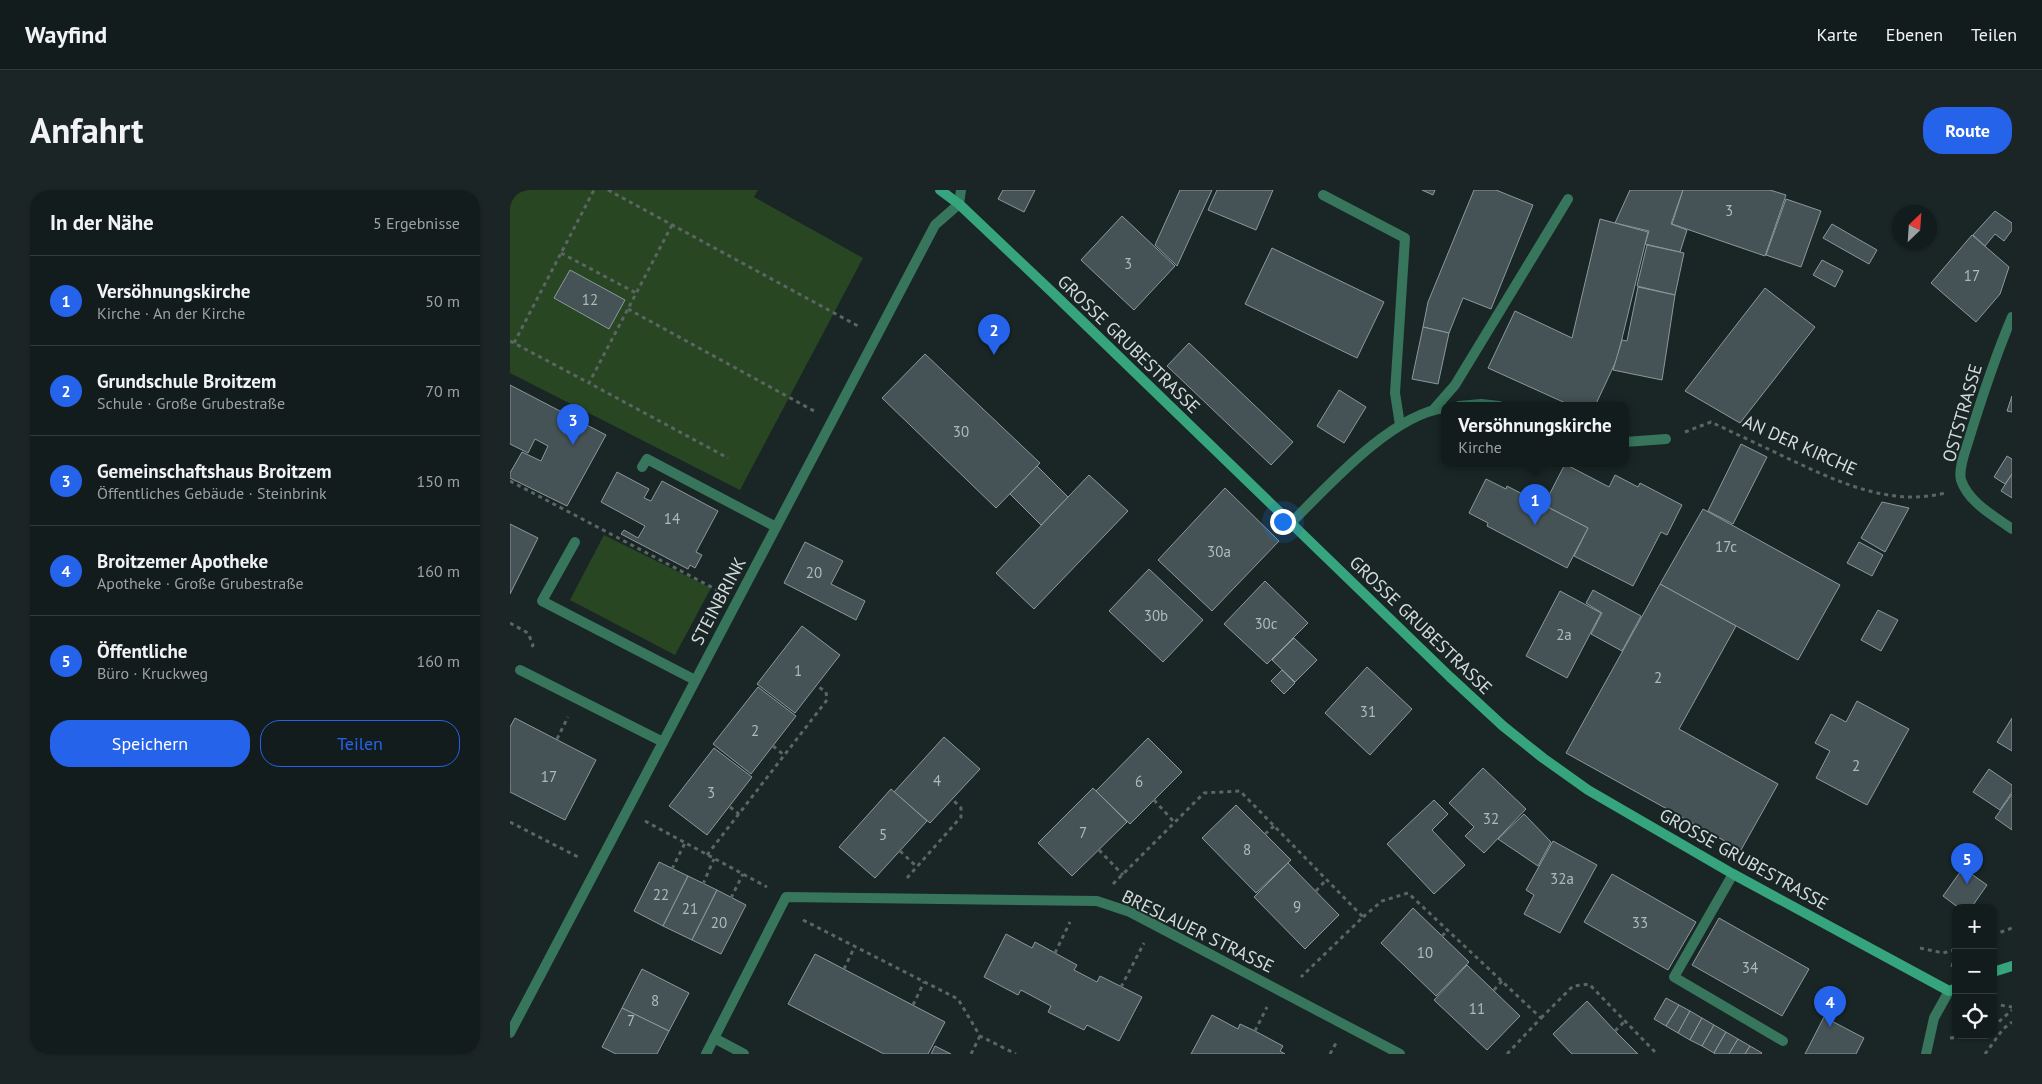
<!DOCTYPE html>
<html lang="de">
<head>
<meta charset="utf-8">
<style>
	body { margin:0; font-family:"PT Sans",sans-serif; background:#1c2525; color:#f1f3f6 }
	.controls { position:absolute; right:15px; bottom:15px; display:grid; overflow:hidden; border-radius:10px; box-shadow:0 1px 4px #0004 }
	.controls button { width:45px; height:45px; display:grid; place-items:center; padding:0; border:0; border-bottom:1px solid #323a3b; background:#131c1c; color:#f1f3f6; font:25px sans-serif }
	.compass { position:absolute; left:1382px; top:15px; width:45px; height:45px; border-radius:50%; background:#131c1c; box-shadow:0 1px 4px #0004; rotate:25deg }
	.you { position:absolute; left:772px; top:331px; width:18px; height:18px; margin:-12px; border:4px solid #fff; border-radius:50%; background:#1a73e8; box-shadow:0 0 0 8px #1a73e833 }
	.badge { display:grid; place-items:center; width:32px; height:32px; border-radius:50%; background:#2563eb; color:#fff; font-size:16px; font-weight:700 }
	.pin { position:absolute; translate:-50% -41px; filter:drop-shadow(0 1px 2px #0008) }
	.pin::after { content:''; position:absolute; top:26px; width:18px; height:15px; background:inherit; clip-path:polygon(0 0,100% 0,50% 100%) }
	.popup { position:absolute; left:931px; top:212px; width:188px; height:65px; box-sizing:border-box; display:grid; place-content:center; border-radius:10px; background:#131c1c; filter:drop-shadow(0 1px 4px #0005); font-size:16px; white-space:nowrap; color:#9da1a3 }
	.popup b { font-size:19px; color:#f1f3f6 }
	.popup::after { content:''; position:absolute; left:50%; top:100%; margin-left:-10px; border:10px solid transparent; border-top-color:#131c1c }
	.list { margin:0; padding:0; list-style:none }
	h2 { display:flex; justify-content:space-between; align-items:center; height:65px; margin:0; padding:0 20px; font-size:21px }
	h2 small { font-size:16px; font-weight:400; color:#9da1a3 }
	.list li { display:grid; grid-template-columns:32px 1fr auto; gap:15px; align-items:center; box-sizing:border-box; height:90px; padding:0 20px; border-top:1px solid #323a3b }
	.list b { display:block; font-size:19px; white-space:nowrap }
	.list p { margin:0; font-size:16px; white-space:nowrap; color:#9da1a3 }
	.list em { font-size:16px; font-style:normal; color:#9da1a3 }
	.actions { display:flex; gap:10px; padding:15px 20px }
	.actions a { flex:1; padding:11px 0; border:1px solid #2563eb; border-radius:20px; text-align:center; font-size:18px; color:#2563eb }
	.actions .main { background:#2563eb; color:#fff }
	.icon { flex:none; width:28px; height:28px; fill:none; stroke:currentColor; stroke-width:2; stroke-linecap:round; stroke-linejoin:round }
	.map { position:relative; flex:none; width:1502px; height:864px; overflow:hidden; border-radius:20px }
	header { display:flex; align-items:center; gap:30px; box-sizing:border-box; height:70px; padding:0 25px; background:#131c1c; border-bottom:1px solid #323a3b }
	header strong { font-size:24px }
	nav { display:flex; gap:28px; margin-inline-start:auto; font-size:18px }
	.intro { display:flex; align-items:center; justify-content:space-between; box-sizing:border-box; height:120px; padding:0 30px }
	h1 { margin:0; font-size:35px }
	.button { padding:12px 22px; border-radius:20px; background:#2563eb; color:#fff; font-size:18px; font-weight:700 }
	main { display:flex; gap:30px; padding:0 30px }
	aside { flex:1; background:#131c1c; border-radius:20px; box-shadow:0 1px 4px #0004 }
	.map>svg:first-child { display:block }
	.green { fill:#294623 }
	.building { fill:#455356; stroke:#8a999d }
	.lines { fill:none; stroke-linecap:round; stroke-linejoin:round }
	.path { stroke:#5a6564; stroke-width:3; stroke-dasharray:4 4; stroke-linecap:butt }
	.lane { stroke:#37765c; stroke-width:10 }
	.street { stroke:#37765c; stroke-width:10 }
	.secondary { stroke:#36a47c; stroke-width:10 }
	.labels { text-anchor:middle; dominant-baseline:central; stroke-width:4; stroke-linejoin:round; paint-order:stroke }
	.number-label { font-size:15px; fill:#b0baba }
	.street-label { font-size:18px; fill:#d4dcdb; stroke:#192625 }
</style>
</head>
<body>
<header>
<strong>Wayfind</strong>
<nav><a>Karte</a><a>Ebenen</a><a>Teilen</a></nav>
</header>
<div class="intro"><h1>Anfahrt</h1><a class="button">Route</a></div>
<main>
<aside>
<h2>In der Nähe<small>5 Ergebnisse</small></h2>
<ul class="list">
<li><span class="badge">1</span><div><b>Versöhnungskirche</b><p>Kirche · An der Kirche</p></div><em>50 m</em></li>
<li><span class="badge">2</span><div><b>Grundschule Broitzem</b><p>Schule · Große Grubestraße</p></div><em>70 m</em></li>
<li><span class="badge">3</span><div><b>Gemeinschaftshaus Broitzem</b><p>Öffentliches Gebäude · Steinbrink</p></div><em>150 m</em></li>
<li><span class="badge">4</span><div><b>Broitzemer Apotheke</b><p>Apotheke · Große Grubestraße</p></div><em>160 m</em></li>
<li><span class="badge">5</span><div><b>Öffentliche</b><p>Büro · Kruckweg</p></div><em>160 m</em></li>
</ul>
<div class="actions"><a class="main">Speichern</a><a>Teilen</a></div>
</aside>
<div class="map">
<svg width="1502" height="864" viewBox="0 0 1502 864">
	<rect width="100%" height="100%" fill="#192625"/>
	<g class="green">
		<polygon points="0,0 248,0 244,7 353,68 230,300 0,183"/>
		<polygon points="94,345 201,398 165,465 60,410"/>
	</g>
	<g class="building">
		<polygon points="493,0 525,0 514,22 488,9"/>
		<polygon points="670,0 702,0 667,76 645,55"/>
		<polygon points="707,0 763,0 746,40 698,20"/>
		<polygon points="912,0 925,0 923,5"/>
		<polygon points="964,0 986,0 1023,15 981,119 953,108 939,143 913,137 918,112"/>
		<polygon points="1120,0 1173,0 1161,34 1177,40 1170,62 1135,54 1139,41 1105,33"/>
		<polygon points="1173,0 1260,0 1276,5 1255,66 1162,34"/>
		<polygon points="1276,9 1311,21 1291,77 1256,65"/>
		<polygon points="1485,21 1502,33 1502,40 1494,51 1485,44 1475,56 1463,45"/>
		<polygon points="612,26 665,76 624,120 571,70"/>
		<polygon points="1090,29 1138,42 1107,169 1085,216 1062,216 978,178 1005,121 1062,148"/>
		<polygon points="1322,34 1367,60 1359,74 1313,48"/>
		<polygon points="1462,45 1499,77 1490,104 1466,132 1421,93"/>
		<polygon points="1137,55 1174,63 1165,105 1127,96"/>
		<polygon points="762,58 874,112 847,168 735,114"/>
		<polygon points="1312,70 1333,81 1325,97 1303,85"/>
		<polygon points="60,80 115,110 99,139 44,108"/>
		<polygon points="1128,97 1165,105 1152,190 1103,180 1112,150 1117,151"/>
		<polygon points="1255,98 1305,137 1230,233 1175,201"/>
		<polygon points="913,137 939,143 928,194 902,189"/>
		<polygon points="679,153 783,252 761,275 657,176"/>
		<polygon points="415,164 530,273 486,318 372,208"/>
		<polygon points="0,195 96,245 57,316 0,288 0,283 12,262 31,271 38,256 25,249 18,263 0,254"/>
		<polygon points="829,200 856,217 834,253 807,236"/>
		<polygon points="1502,206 1502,222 1497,221"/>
		<polygon points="1231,254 1257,267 1223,334 1198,321"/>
		<polygon points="1497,266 1502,269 1502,284 1495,294 1484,287"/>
		<polygon points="1055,274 1099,297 1105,285 1128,297 1130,293 1172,315 1157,345 1151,342 1123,396 1064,366 1078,338 1034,315"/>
		<polygon points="527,276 558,307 531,335 500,304"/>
		<polygon points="107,282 139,299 134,308 141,311 152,291 208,321 186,362 192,365 185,378 180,375 178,379 111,344 114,340 128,348 135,336 91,312"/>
		<polygon points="1502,284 1502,308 1491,301"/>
		<polygon points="579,285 618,321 524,419 486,383"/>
		<polygon points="976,289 996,299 997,296 1078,338 1057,378 977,336 978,333 959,323"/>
		<polygon points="715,298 769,351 702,421 648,370"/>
		<polygon points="1372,312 1399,318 1375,362 1351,348"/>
		<polygon points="1193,319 1330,395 1288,470 1150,394"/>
		<polygon points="0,334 28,348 0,404"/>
		<polygon points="295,352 333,371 321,394 355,411 346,430 274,393"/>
		<polygon points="1349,352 1373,365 1362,386 1337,373"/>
		<polygon points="639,379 693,430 653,472 599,421"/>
		<polygon points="755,391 798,433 757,474 714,434"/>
		<polygon points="1150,394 1226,436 1169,539 1268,594 1231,660 1056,563"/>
		<polygon points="1083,400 1131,426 1112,461 1081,444 1092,423 1076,413"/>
		<polygon points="1050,401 1091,423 1057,488 1016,466"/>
		<polygon points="1368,420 1388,430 1371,461 1351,450"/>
		<polygon points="292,436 330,465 285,523 247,494"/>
		<polygon points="784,448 807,470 785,492 762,470"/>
		<polygon points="857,477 902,519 860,565 815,523"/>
		<polygon points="772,480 785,493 774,504 761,491"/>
		<polygon points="248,497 286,526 241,584 203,554"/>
		<polygon points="1347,511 1399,539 1357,615 1306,588 1320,561 1305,553 1321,524 1336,532"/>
		<polygon points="5,528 86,570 55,630 0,602 0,537"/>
		<polygon points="1502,528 1502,561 1487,552"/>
		<polygon points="434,547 470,579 420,633 384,602"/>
		<polygon points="638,548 672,582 620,634 586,601"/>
		<polygon points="204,558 242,587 197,645 159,616"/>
		<polygon points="973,578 1016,619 974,663 955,646 964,637 939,613"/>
		<polygon points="1479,579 1502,595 1502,602 1490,620 1463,602"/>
		<polygon points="583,598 617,632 562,686 528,653"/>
		<polygon points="381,599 417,631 365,688 329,657"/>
		<polygon points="1502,604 1502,640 1485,628"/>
		<polygon points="924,610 938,624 922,640 955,675 924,704 877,654"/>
		<polygon points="726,615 781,670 746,703 692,648"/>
		<polygon points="1014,624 1041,652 1028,676 988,649"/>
		<polygon points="1043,651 1087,675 1050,743 1014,724 1024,705 1016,700"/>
		<polygon points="149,672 178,686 153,736 124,721"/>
		<polygon points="778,673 829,725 795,759 744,707"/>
		<polygon points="1453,678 1477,695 1461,718 1449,718 1433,706"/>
		<polygon points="1102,684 1186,732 1158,780 1074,732"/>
		<polygon points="178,686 207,700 182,750 153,736"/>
		<polygon points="207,700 236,715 211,764 182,750"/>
		<polygon points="903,718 959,772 926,806 871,753"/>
		<polygon points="1209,728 1299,779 1272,826 1182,775"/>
		<polygon points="496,744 522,758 525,752 567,775 564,780 587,792 590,786 632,807 609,851 577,835 574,840 538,822 541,816 511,800 508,805 474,787"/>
		<polygon points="305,764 435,832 418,864 374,864 278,814"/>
		<polygon points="957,775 1010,826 977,860 924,810"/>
		<polygon points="132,779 179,803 159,841 112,818"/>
		<polygon points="1156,808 1169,815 1156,836 1144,829"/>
		<polygon points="1077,811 1105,841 1128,864 1062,864 1043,844"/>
		<polygon points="1169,815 1180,821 1168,843 1156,836"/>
		<polygon points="112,818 159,841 147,864 106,864 92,857"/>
		<polygon points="1180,821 1192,828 1180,850 1168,843"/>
		<polygon points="702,825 728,839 730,834 745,841 773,856 770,861 775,864 681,864"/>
		<polygon points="1314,827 1354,848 1346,864 1295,864"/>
		<polygon points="1192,828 1204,835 1192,856 1180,850"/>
		<polygon points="1204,835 1216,842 1204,863 1192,856"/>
		<polygon points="1216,842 1228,849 1219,864 1205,864 1204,863"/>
		<polygon points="1228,849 1240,856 1235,864 1219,864"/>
		<polygon points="425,856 441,864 421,864"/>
		<polygon points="1240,856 1252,863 1251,864 1235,864"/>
	</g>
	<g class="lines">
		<g class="path">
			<polyline points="98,0 348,136"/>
			<polyline points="162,35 79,193 218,268"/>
			<polyline points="51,63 126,103"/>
			<polyline points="118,119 304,221"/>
			<polyline points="0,151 79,193"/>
			<polyline points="4,153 84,0"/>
			<path d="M1175,242L1201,232C1226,244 1252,256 1277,268C1326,291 1379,317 1435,303"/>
			<polyline points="0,291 209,401"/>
			<polyline points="0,433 18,443 23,455 20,460"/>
			<polyline points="47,549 58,527"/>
			<polyline points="263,556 274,565"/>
			<polyline points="644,610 665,633"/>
			<polyline points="220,617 229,624"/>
			<polyline points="135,631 257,697"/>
			<polyline points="0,632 68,667"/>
			<polyline points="755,644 764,636"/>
			<polyline points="589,660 613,685"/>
			<polyline points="390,661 407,677"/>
			<polyline points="197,665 317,510 316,502 307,496"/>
			<polyline points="162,679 175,653"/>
			<polyline points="397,688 451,627 451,618 442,609"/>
			<polyline points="193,694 204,669"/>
			<polyline points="603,694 694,603 730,601 853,727 791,787"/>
			<polyline points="806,701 816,690"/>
			<polyline points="221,708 233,684"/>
			<polyline points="853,727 872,711 898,703 1031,828 997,864"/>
			<polyline points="293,730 448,809 470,846 506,864"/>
			<polyline points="1483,745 1502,738"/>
			<polyline points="932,746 938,740"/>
			<polyline points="1410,758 1433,763 1444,760"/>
			<polyline points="545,763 560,732"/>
			<polyline points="1442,777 1445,759"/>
			<polyline points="334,779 345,756"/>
			<polyline points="611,797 634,753"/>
			<polyline points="984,800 992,791"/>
			<polyline points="1483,814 1502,817"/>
			<polyline points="403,815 414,792"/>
			<polyline points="1031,828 1063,796 1079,794 1147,864"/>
			<polyline points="1483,837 1502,820"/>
			<polyline points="745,841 757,817"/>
			<polyline points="1105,841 1115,831"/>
			<polyline points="1440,848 1475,845"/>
			<polyline points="461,864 470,846"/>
			<polyline points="820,864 826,853"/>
			<polyline points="1475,864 1493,839 1502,832"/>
		</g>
		<g class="lane">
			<polyline points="813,5 895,48 885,203 890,235"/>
			<polyline points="924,219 945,195 1058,9"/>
			<polyline points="132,277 137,269 266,337"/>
			<polyline points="65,352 32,411 185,490"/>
			<polyline points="10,480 153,552"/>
			<polyline points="1223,684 1164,787 1273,851"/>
		</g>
		<g class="street">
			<path d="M1502,127C1485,167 1472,207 1459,249C1456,260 1448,278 1451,290C1459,313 1483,325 1502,339"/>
			<polyline points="949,216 971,214 989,216"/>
			<polyline points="1115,252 1156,249"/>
			<path d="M781,333C818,296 882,224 935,218"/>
			<polyline points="0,843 425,35 449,14 451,0"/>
			<polyline points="204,848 234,864"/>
			<polyline points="196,864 276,707 587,711 620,722 890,864"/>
			<polyline points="1416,864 1424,828 1439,801"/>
		</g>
		<g class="secondary">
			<polyline points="430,0 449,14 543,103 940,487 993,536 1033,568 1078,600 1223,684 1439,801 1446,798"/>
			<polyline points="1483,782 1502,776"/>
		</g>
	</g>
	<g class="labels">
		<g class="number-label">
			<text x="1219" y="20">3</text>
			<text x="618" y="73">3</text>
			<text x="1462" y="85">17</text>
			<text x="80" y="109">12</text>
			<text x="451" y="241">30</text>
			<text x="162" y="328">14</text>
			<text x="1216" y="356">17c</text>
			<text x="709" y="361">30a</text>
			<text x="304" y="382">20</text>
			<text x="646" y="425">30b</text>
			<text x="756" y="433">30c</text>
			<text x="1054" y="444">2a</text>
			<text x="288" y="480">1</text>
			<text x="1148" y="487">2</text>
			<text x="858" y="521">31</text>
			<text x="245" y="540">2</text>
			<text x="1346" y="575">2</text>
			<text x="39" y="586">17</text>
			<text x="427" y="590">4</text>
			<text x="629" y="591">6</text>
			<text x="201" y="602">3</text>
			<text x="981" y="628">32</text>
			<text x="573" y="642">7</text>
			<text x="373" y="644">5</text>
			<text x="737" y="659">8</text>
			<text x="1052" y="688">32a</text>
			<text x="151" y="704">22</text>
			<text x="787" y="716">9</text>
			<text x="180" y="718">21</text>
			<text x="209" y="732">20</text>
			<text x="1130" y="732">33</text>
			<text x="915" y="762">10</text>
			<text x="1240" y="777">34</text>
			<text x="145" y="810">8</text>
			<text x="967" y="818">11</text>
			<text x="121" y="830">7</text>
		</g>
		<g class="street-label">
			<text transform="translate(619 154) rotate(44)">GROSSE GRUBESTRASSE</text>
			<text transform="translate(1452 223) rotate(-74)">OSTSTRASSE</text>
			<text transform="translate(1290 255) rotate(24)">AN DER KIRCHE</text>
			<text transform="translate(208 411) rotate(-62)">STEINBRINK</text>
			<text transform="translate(911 435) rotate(44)">GROSSE GRUBESTRASSE</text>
			<text transform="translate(1234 669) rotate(29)">GROSSE GRUBESTRASSE</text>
			<text transform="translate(688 741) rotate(26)">BRESLAUER STRASSE</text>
		</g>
	</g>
</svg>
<div class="controls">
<button>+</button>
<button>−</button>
<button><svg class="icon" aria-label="locate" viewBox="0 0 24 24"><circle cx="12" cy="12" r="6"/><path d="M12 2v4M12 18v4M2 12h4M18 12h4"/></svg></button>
</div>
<svg class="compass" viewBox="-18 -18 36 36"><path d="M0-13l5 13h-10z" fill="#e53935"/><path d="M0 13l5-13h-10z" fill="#9da1a3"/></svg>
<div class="you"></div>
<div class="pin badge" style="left:1025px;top:335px">1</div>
<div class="popup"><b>Versöhnungskirche</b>Kirche</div>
<div class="pin badge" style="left:484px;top:165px">2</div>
<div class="pin badge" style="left:63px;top:255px">3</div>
<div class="pin badge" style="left:1320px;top:837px">4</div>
<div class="pin badge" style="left:1457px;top:694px">5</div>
</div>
</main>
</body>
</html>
